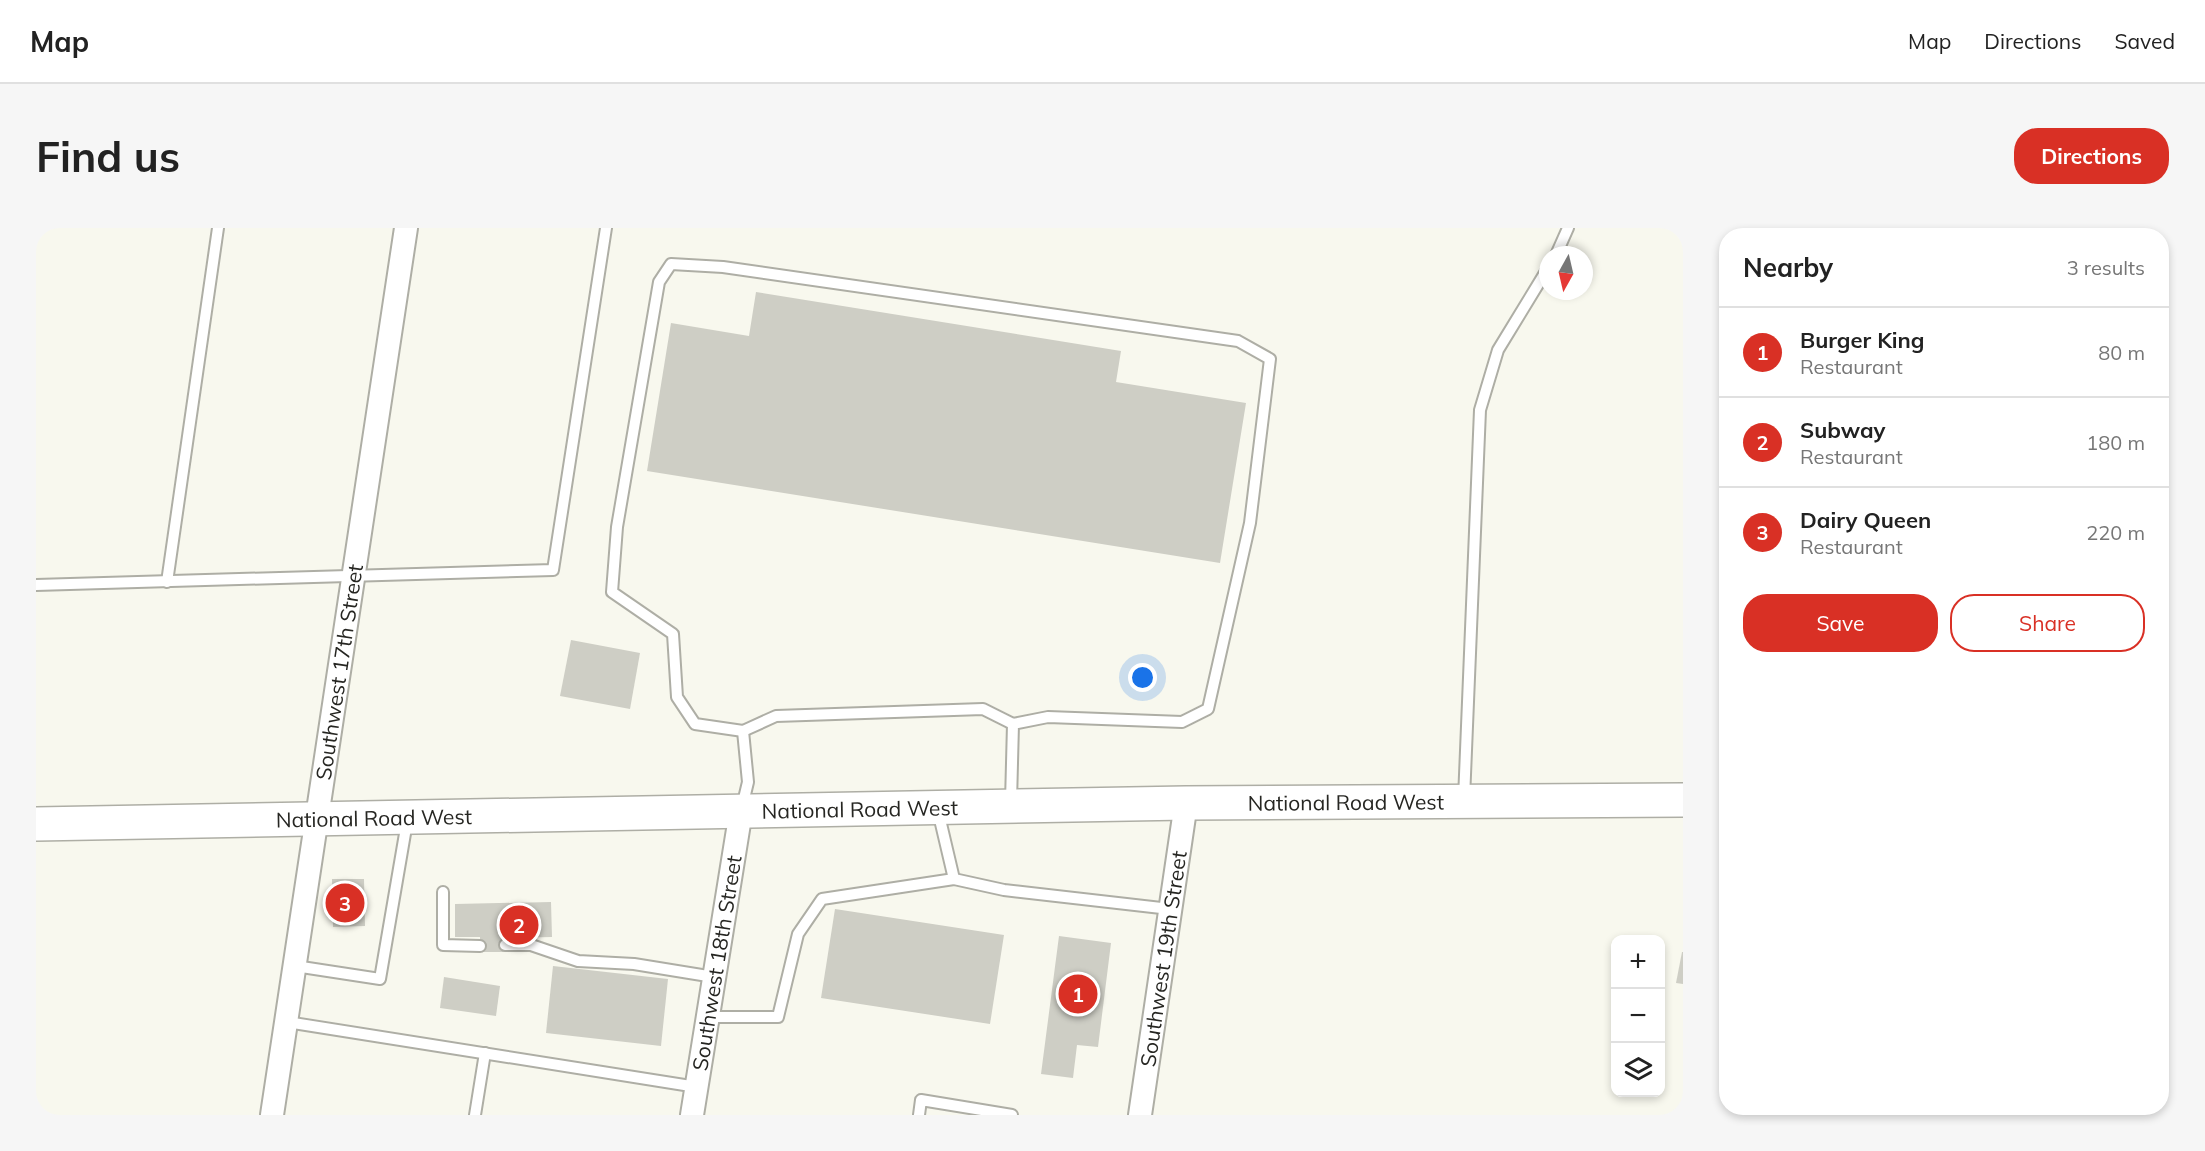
<!DOCTYPE html>
<html lang="en">
<head>
<meta charset="utf-8">
<style>
	body { margin:0; font-family:Mulish,sans-serif; background:#f6f6f6; color:#222 }
	.controls { position:absolute; right:18px; bottom:18px; display:grid; overflow:hidden; border-radius:12px; box-shadow:0 3px 9px #0003 }
	.controls button { width:54px; height:54px; display:grid; place-items:center; padding:0; border:0; border-bottom:2px solid #e0e0e0; background:#fff; color:#222; font:30px sans-serif }
	.compass { position:absolute; left:1503px; top:18px; width:54px; height:54px; border-radius:50%; background:#fff; box-shadow:0 3px 9px #0003; rotate:188deg }
	.you { position:absolute; left:1107px; top:450px; width:21px; height:21px; margin:-15px; border:4px solid #fff; border-radius:50%; background:#1a73e8; box-shadow:0 0 0 9px #1a73e833 }
	.badge { display:grid; place-items:center; width:39px; height:39px; border-radius:50%; background:#d93025; color:#fff; font-size:20px; font-weight:700 }
	.pin { position:absolute; translate:-50% -50%; border:3px solid #fff; box-shadow:0 2px 6px #0006 }
	.list { margin:0; padding:0; list-style:none }
	h2 { display:flex; justify-content:space-between; align-items:center; height:78px; margin:0; padding:0 24px; font-size:26px }
	h2 small { font-size:20px; font-weight:400; color:#767676 }
	.list li { display:grid; grid-template-columns:39px 1fr auto; gap:18px; align-items:center; box-sizing:border-box; height:90px; padding:0 24px; border-top:2px solid #e0e0e0 }
	.list b { display:block; font-size:22px; white-space:nowrap }
	.list p { margin:0; font-size:20px; white-space:nowrap; color:#767676 }
	.list em { font-size:20px; font-style:normal; color:#767676 }
	.actions { display:flex; gap:12px; padding:18px 24px }
	.actions a { flex:1; padding:14px 0; border:2px solid #d93025; border-radius:24px; text-align:center; font-size:21px; color:#d93025 }
	.actions .main { background:#d93025; color:#fff }
	.icon { flex:none; width:33px; height:33px; fill:none; stroke:currentColor; stroke-width:2; stroke-linecap:round; stroke-linejoin:round }
	.map { position:relative; flex:none; width:1647px; height:887px; overflow:hidden; border-radius:24px }
	header { display:flex; align-items:center; gap:36px; box-sizing:border-box; height:84px; padding:0 30px; background:#fff; border-bottom:2px solid #e0e0e0 }
	header strong { font-size:28px }
	nav { display:flex; gap:33px; margin-inline-start:auto; font-size:21px }
	.intro { display:flex; align-items:center; justify-content:space-between; box-sizing:border-box; height:144px; padding:0 36px }
	h1 { margin:0; font-size:42px }
	.button { padding:15px 27px; border-radius:24px; background:#d93025; color:#fff; font-size:21px; font-weight:700 }
	main { display:flex; gap:36px; padding:0 36px }
	aside { flex:1; background:#fff; border-radius:24px; box-shadow:0 3px 9px #0003 }
	.map>svg:first-child { display:block }
	.building { fill:#cecec5 }
	.lines { fill:none; stroke-linecap:round; stroke-linejoin:round }
	.lane-casing { stroke:#aeaea5; stroke-width:14 }
	.street-casing { stroke:#aeaea5; stroke-width:26 }
	.primary-casing { stroke:#aeaea5; stroke-width:36 }
	.lane { stroke:#fff; stroke-width:10 }
	.street { stroke:#fff; stroke-width:22 }
	.primary { stroke:#fff; stroke-width:33 }
	.labels { text-anchor:middle; dominant-baseline:central; stroke-width:5; stroke-linejoin:round; paint-order:stroke }
	.street-label { font-size:21px; fill:#262622; stroke:#fffffe }
</style>
</head>
<body>
<header>
<strong>Map</strong>
<nav><a>Map</a><a>Directions</a><a>Saved</a></nav>
</header>
<div class="intro"><h1>Find us</h1><a class="button">Directions</a></div>
<main>
<div class="map">
<svg width="1647" height="887" viewBox="0 0 1647 887">
	<rect width="100%" height="100%" fill="#f8f8ee"/>
	<g class="building">
		<polygon points="720,64 1085,123 1080,154 1210,175 1184,335 611,243 635,95 713,108"/>
		<polygon points="535,412 604,425 594,481 524,468"/>
		<polygon points="296,651 328,651 329,698 297,699"/>
		<polygon points="515,674 516,709 468,710 469,724 444,724 444,709 419,709 419,676"/>
		<polygon points="799,681 968,707 954,796 785,770"/>
		<polygon points="1023,708 1075,715 1062,819 1041,817 1037,850 1005,846"/>
		<polygon points="1646,724 1647,724 1647,756 1640,755"/>
		<polygon points="517,738 632,751 625,818 510,805"/>
		<polygon points="408,749 464,758 460,788 404,780"/>
	</g>
	<g class="lines">
		<defs>
			<g id="lane">
				<polyline points="1520,27 1532,0"/>
				<polyline points="131,354 182,0"/>
				<polyline points="0,357 517,342 570,0"/>
				<polyline points="707,503 740,488 947,481 977,496"/>
				<polyline points="1428,571 1444,182 1462,122 1512,40"/>
				<polyline points="706,579 712,554 707,503 659,496 641,469 637,406 576,364 581,299 623,54 635,36 687,39 1202,113 1234,131 1214,295 1172,481 1146,494 1012,489 977,496 975,574"/>
				<polyline points="902,583 918,651 968,662 1134,681"/>
				<polyline points="407,664 407,717 444,718"/>
				<polyline points="469,717 495,717 542,733 598,736 678,749"/>
				<polyline points="259,738 344,751 371,594"/>
				<polyline points="672,789 742,789 762,706 786,671 918,651"/>
				<polyline points="251,794 661,859"/>
				<polyline points="439,887 449,825"/>
				<polyline points="883,887 885,872 976,887"/>
			</g>
			<g id="street">
				<path id="s1" d="M236,887L370,0"/>
				<path id="s2" d="M656,887L705,583"/>
				<path id="s3" d="M1104,887L1150,575"/>
			</g>
			<g id="primary">
				<path id="s4" d="M0,596L1150,575L1647,572"/>
			</g>
		</defs>
		<use href="#lane" class="lane-casing"/>
		<use href="#street" class="street-casing"/>
		<use href="#primary" class="primary-casing"/>
		<use href="#lane" class="lane"/>
		<use href="#street" class="street"/>
		<use href="#primary" class="primary"/>
	</g>
	<g class="labels">
		<g class="street-label">
			<text stroke="none"><textPath href="#s1" startOffset="448">Southwest 17th Street</textPath></text>
			<text stroke="none"><textPath href="#s4" startOffset="1310">National Road West</textPath></text>
			<text stroke="none"><textPath href="#s4" startOffset="824">National Road West</textPath></text>
			<text stroke="none"><textPath href="#s4" startOffset="338">National Road West</textPath></text>
			<text stroke="none"><textPath href="#s3" startOffset="158">Southwest 19th Street</textPath></text>
			<text stroke="none"><textPath href="#s2" startOffset="154">Southwest 18th Street</textPath></text>
		</g>
	</g>
</svg>
<div class="controls">
<button>+</button>
<button>−</button>
<button><svg class="icon" aria-label="layers" viewBox="0 0 24 24"><path d="M12 4l9 5-9 5-9-5zM3 14l9 5 9-5"/></svg></button>
</div>
<svg class="compass" viewBox="-18 -18 36 36"><path d="M0-13l5 13h-10z" fill="#e53935"/><path d="M0 13l5-13h-10z" fill="#767676"/></svg>
<div class="you"></div>
<div class="pin badge" style="left:1042px;top:766px">1</div>
<div class="pin badge" style="left:483px;top:697px">2</div>
<div class="pin badge" style="left:309px;top:675px">3</div>
</div>
<aside>
<h2>Nearby<small>3 results</small></h2>
<ul class="list">
<li><span class="badge">1</span><div><b>Burger King</b><p>Restaurant</p></div><em>80 m</em></li>
<li><span class="badge">2</span><div><b>Subway</b><p>Restaurant</p></div><em>180 m</em></li>
<li><span class="badge">3</span><div><b>Dairy Queen</b><p>Restaurant</p></div><em>220 m</em></li>
</ul>
<div class="actions"><a class="main">Save</a><a>Share</a></div>
</aside>
</main>
</body>
</html>
